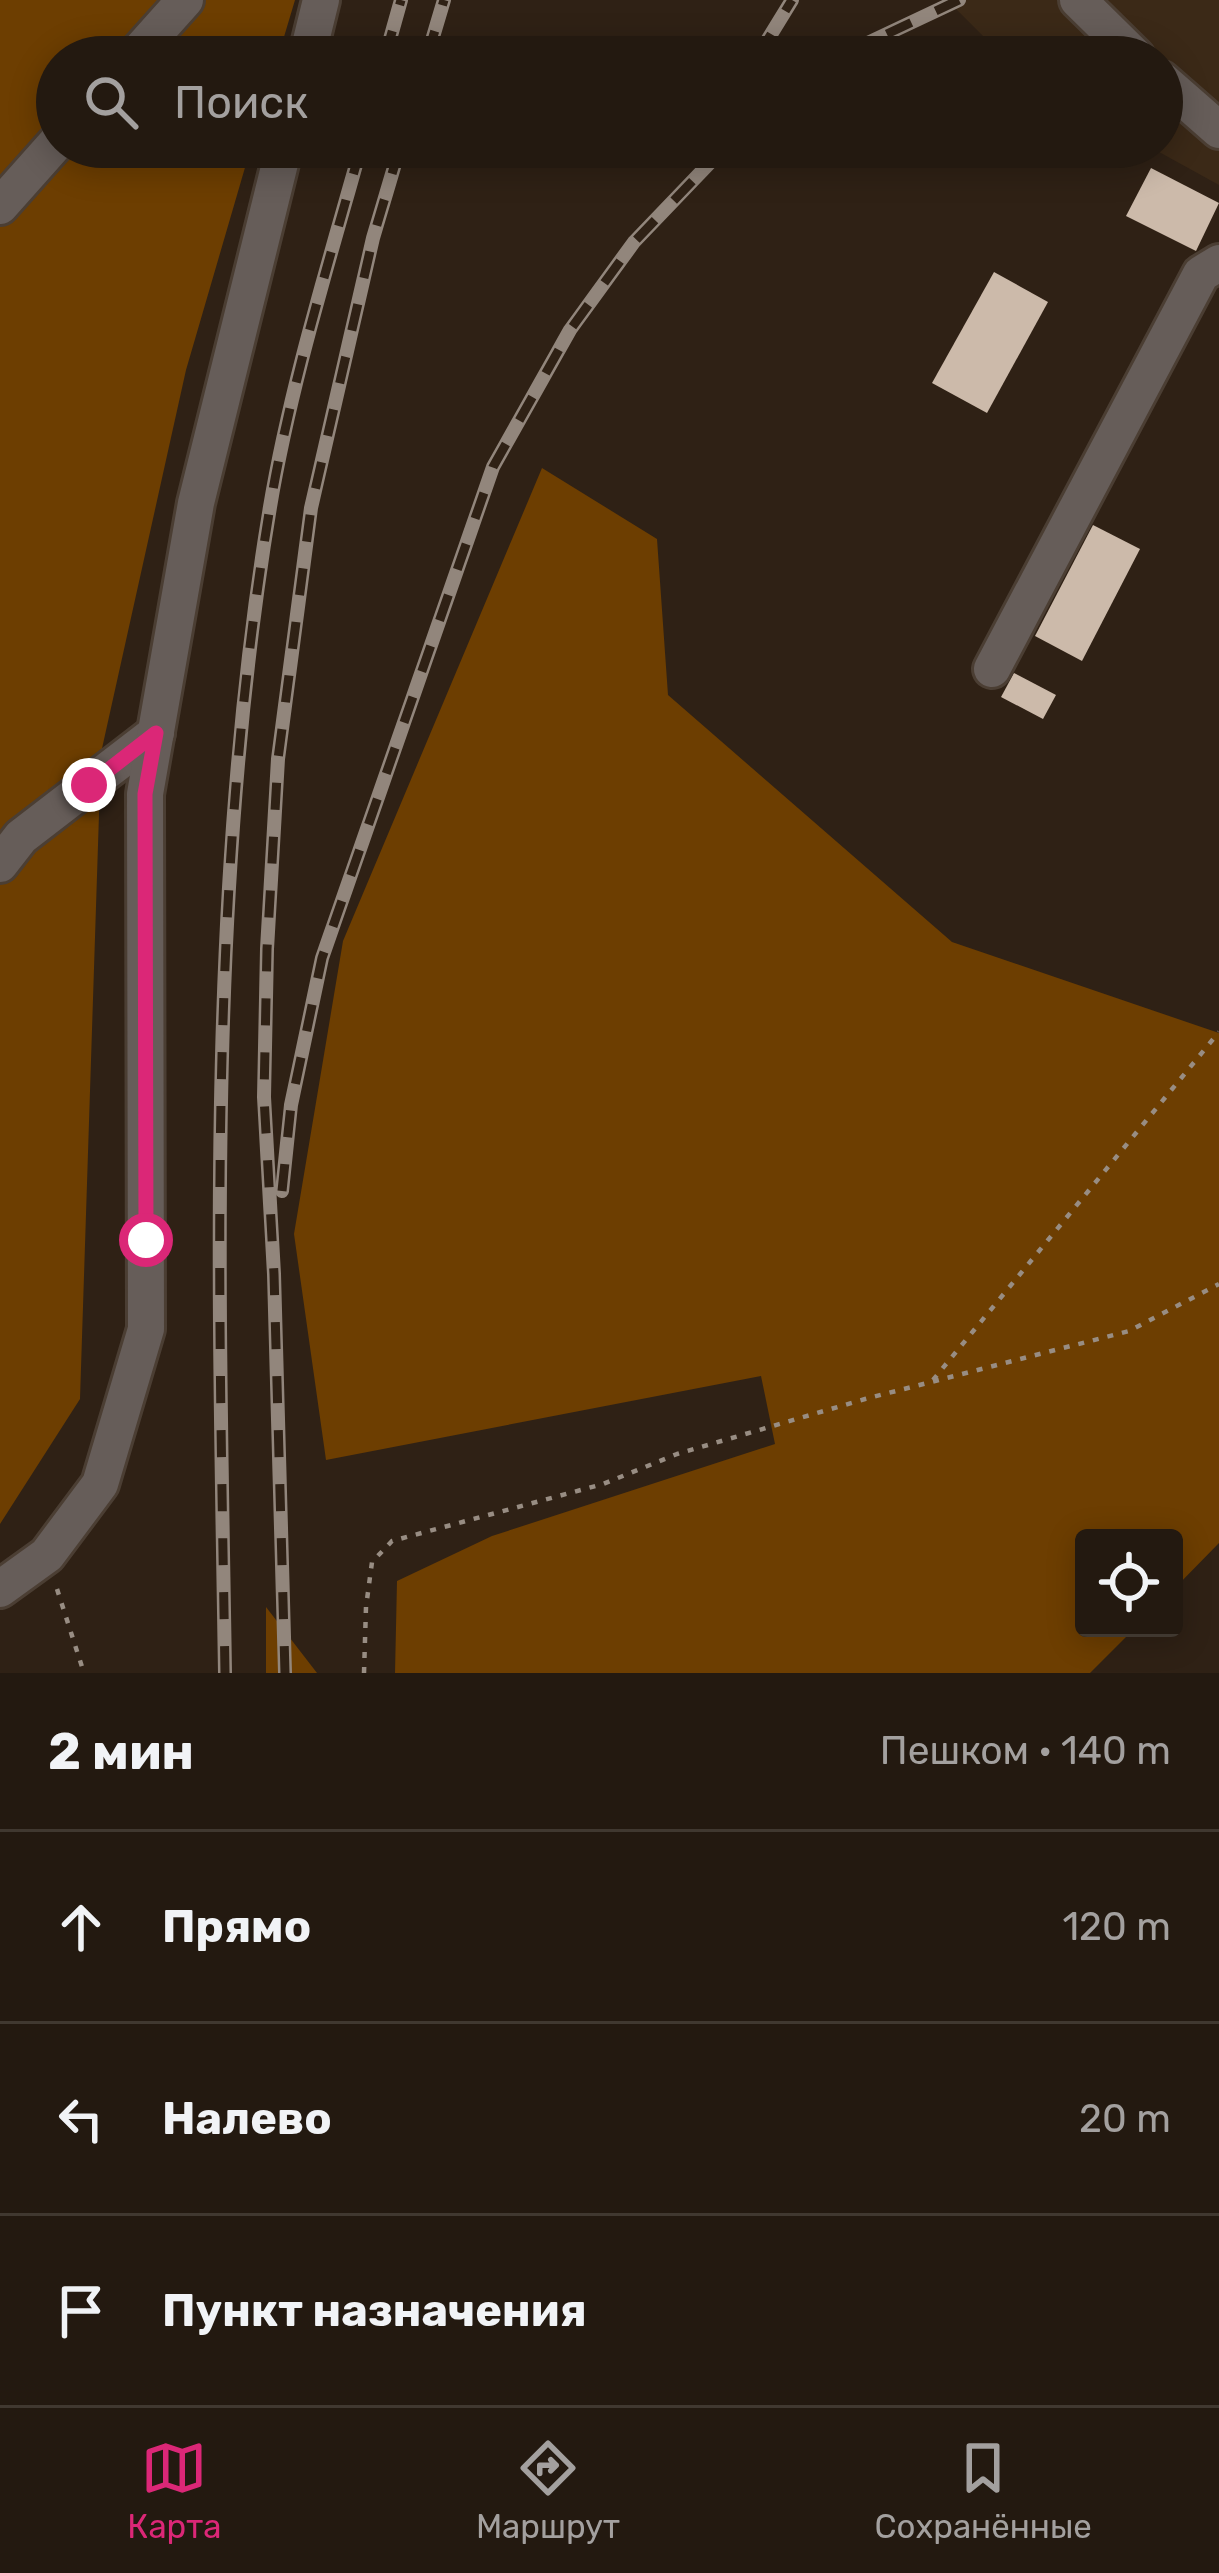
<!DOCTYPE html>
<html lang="ru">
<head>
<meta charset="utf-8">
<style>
	body { margin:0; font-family:Rubik,sans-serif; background:#2b2219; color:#f1f3f6 }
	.controls { position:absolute; right:36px; bottom:36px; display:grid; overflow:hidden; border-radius:12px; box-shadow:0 6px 30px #0003 }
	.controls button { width:108px; height:108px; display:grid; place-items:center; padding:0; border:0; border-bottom:3px solid #403830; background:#231910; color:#f1f3f6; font:60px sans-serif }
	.stop { position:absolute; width:36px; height:36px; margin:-27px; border:9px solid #db2777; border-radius:50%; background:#fff }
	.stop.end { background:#db2777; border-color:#fff; box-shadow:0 3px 12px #0008 }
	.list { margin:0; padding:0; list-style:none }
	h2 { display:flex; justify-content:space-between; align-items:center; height:156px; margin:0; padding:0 48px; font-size:51px }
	h2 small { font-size:39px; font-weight:400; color:#a3a09f }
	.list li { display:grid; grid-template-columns:78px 1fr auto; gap:36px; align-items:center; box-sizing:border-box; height:192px; padding:0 48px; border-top:3px solid #403830 }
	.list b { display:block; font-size:45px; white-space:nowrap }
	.list em { font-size:39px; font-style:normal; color:#a3a09f }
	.icon { flex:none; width:66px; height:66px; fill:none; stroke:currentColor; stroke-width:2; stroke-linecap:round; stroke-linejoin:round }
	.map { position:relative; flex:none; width:1219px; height:1673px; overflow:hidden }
	.search { position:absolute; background:#231910; box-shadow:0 6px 30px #0003; left:36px; right:36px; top:36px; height:132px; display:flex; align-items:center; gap:30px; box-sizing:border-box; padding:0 42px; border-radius:66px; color:#a3a09f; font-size:45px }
	.sheet { height:732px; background:#231910 }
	nav { display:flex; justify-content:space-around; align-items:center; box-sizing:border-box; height:168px; border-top:3px solid #403830; background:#231910; font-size:33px; color:#a3a09f }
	nav a { display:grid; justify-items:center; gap:6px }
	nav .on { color:#db2777 }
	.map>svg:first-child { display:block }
	.built { fill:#3b2917 }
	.green { fill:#6d3e01 }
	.building { fill:#ccbaaa }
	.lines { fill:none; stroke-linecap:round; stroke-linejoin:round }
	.minor-casing { stroke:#4b3e33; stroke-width:42 }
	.path { stroke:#988d83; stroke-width:4.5; stroke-dasharray:6 9; stroke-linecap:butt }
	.minor { stroke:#665d59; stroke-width:36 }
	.rail-casing { stroke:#92867c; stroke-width:14 }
	.rail { stroke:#2f2115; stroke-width:9; stroke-dasharray:27; stroke-linecap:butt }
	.route { stroke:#db2777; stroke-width:15 }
</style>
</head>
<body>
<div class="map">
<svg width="1219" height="1673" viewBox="0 0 1219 1673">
	<rect width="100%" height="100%" fill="#2f2115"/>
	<polygon class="built" points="947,0 1219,0 1219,185 1150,147 1162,147 1162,57 1004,57"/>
	<g class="green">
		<polygon points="0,0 295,0 278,57 57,57 57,147 251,147 186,370 101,753 80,1399 0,1524"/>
		<polygon points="542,468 657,539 668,695 952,942 1219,1033 1219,1543 1174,1589 1174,1538 1084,1538 1084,1628 1135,1628 1090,1673 395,1673 397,1581 492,1536 775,1444 761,1376 326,1460 294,1234 343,941"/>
		<polygon points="266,1607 317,1673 266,1673"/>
	</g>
	<g class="building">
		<polygon points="1151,168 1219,203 1196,251 1126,216"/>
		<polygon points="994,272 1048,302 987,413 932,383"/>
		<polygon points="1093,525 1140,549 1082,661 1035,636"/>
		<polygon points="1014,673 1056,695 1043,719 1001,697"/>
	</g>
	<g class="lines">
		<defs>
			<g id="minor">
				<polyline points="1078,0 1136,57"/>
				<polyline points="134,57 185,0"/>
				<polyline points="307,57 321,0"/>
				<polyline points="1162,80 1219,130"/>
				<polyline points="0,206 57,142"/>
				<polyline points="992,669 1201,274 1219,263"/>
				<polyline points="0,864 21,837 156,733"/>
				<polyline points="0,1589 47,1555 100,1484 146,1329 145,794 196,503 284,147"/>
			</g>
		</defs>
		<use href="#minor" class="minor-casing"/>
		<g class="path">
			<polyline points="933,1380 1219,1032"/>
			<polyline points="57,1589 84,1673"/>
			<polyline points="364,1673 366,1607 372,1562 392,1541 603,1484 677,1454 865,1399 1129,1331 1219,1284"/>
		</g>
		<use href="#minor" class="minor"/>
		<defs>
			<g id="rail">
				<polyline points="385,57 401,0"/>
				<polyline points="427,57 444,0"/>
				<polyline points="757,57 792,0"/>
				<polyline points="838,57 959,0"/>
				<polyline points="282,1191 291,1105 322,958 493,467 570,330 634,242 725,147"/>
				<path d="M225,1673C219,1285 206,891 270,507C290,387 328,265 361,147"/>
				<polyline points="285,1673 274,1274 264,1097 267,949 278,759 311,508 373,238 400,147"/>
			</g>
		</defs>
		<use href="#rail" class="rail-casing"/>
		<use href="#rail" class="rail"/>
	</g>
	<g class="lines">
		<polyline class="route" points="89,785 156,733 145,794 146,1240"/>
	</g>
</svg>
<div class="controls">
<button><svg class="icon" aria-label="locate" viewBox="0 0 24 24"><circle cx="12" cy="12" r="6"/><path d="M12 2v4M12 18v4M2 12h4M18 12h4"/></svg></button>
</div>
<div class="stop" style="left:146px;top:1240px"></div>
<div class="stop end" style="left:89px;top:785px"></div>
<div class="search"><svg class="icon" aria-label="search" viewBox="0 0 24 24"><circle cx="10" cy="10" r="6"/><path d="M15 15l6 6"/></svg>Поиск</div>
</div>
<section class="sheet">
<h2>2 мин<small>Пешком · 140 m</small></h2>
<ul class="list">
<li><svg class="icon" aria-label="ahead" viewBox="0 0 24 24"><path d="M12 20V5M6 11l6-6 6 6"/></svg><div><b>Прямо</b></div><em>120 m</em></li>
<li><svg class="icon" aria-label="left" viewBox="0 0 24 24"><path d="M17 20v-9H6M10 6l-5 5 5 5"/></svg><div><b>Налево</b></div><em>20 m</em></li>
<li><svg class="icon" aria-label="arrive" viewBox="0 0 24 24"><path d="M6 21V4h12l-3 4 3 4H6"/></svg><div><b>Пункт назначения</b></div></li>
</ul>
</section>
<nav>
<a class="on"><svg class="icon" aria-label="map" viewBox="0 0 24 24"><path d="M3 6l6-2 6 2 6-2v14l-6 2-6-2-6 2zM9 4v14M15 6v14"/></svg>Карта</a>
<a><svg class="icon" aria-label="directions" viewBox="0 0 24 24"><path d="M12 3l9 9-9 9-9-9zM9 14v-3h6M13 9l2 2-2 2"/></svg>Маршрут</a>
<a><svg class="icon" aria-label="saved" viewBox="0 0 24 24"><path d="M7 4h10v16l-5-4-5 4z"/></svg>Сохранённые</a>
</nav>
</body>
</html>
